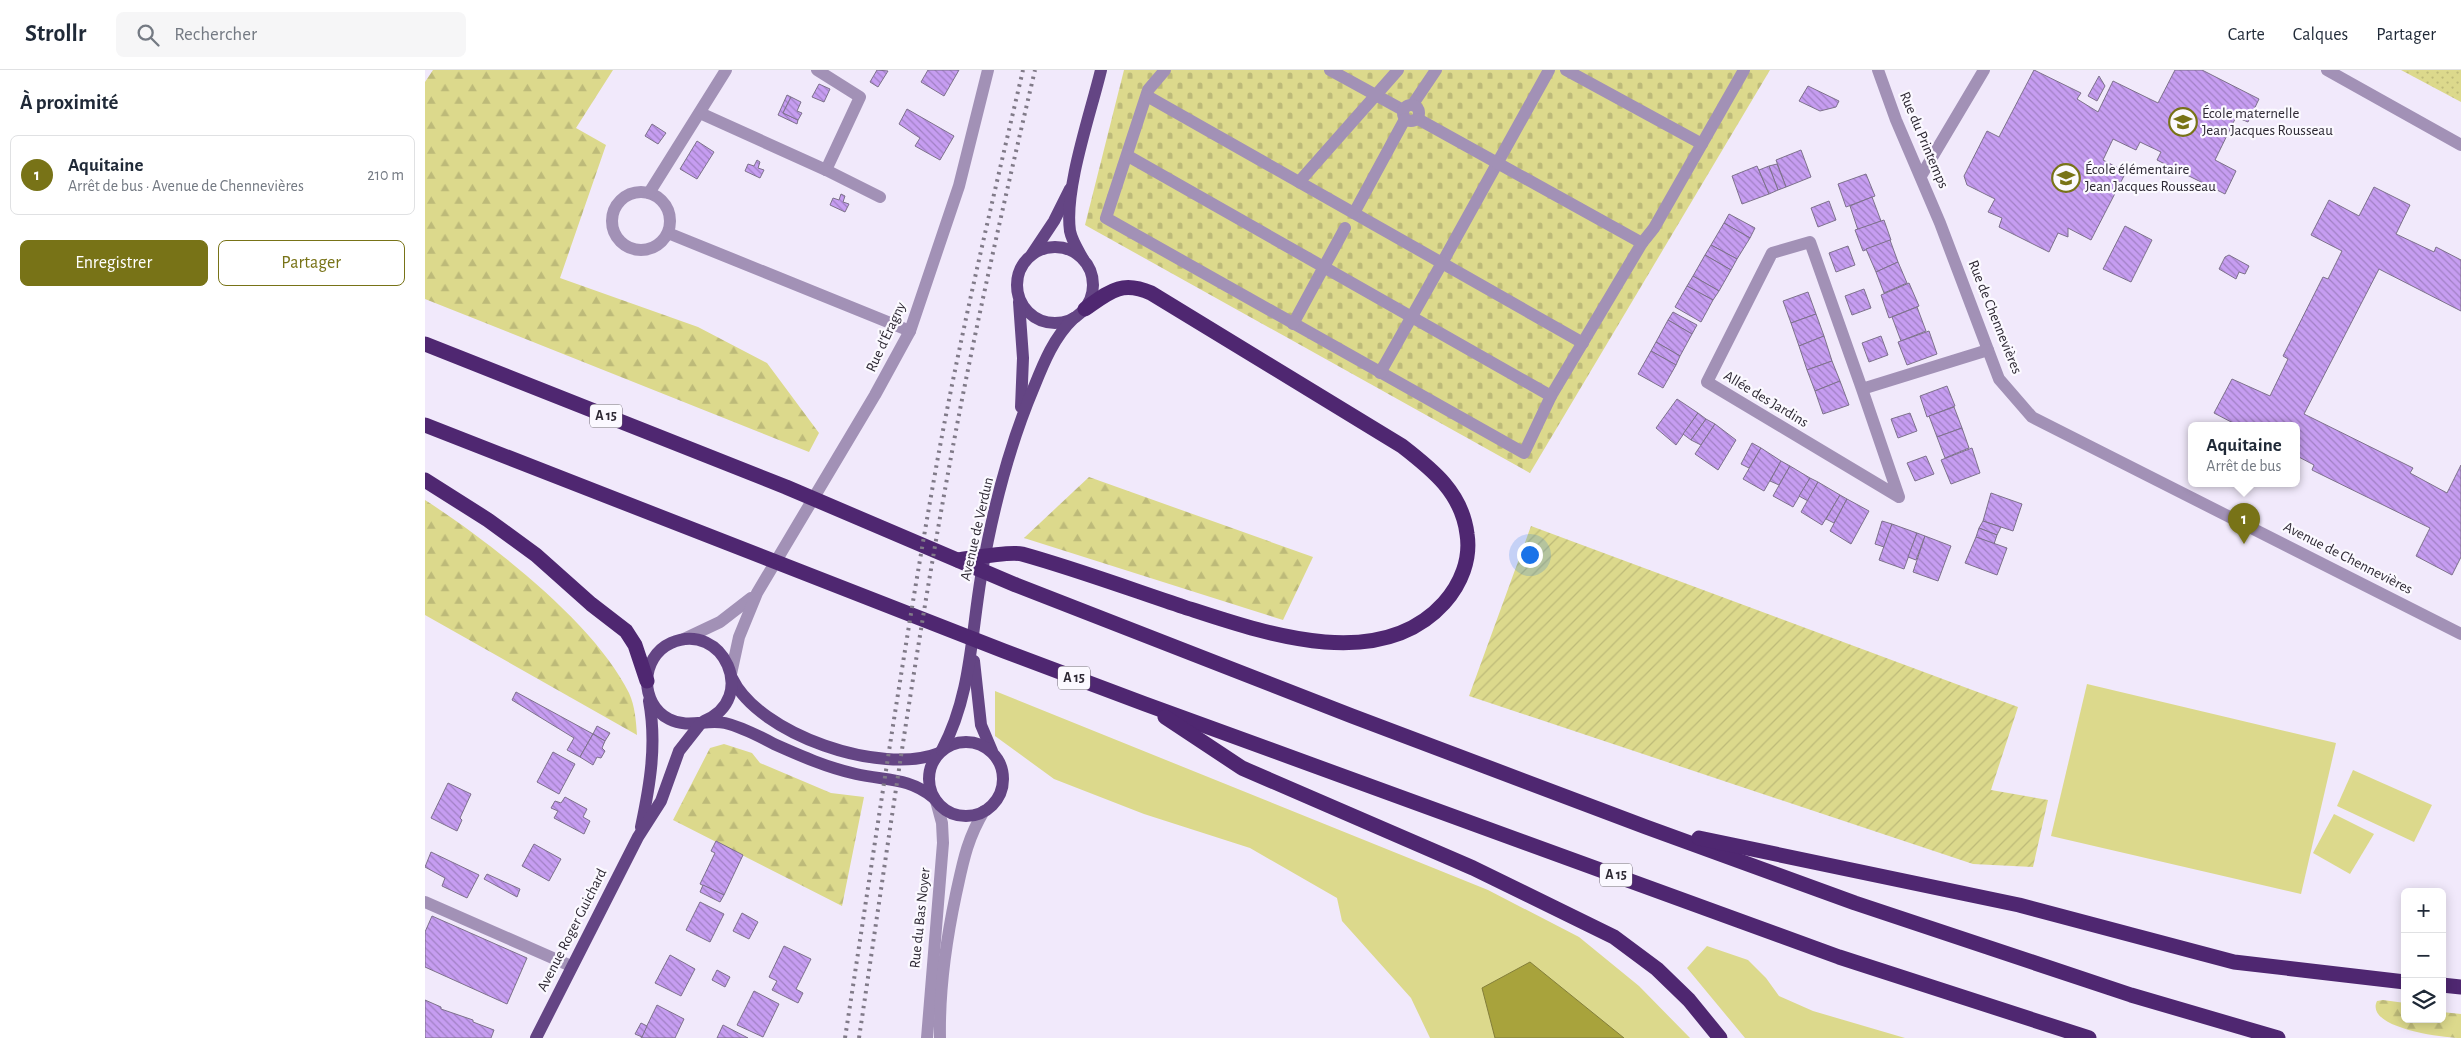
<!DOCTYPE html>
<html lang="fr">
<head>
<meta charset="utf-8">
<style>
	body { margin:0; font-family:"Alegreya Sans",sans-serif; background:#f6f6f7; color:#1f2937 }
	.controls { position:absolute; right:15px; bottom:15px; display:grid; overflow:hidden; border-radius:8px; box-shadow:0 2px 12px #0003 }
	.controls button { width:45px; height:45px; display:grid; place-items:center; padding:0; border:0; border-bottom:1px solid #e0e1e3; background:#fff; color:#1f2937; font:25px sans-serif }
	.you { position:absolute; left:1104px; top:484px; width:18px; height:18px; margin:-12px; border:4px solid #fff; border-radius:50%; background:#1a73e8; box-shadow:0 0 0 8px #1a73e833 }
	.badge { display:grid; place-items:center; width:32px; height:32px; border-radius:50%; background:#787317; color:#fff; font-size:16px; font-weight:700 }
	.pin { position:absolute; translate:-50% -41px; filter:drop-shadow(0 1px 2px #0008) }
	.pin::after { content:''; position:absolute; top:26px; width:18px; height:15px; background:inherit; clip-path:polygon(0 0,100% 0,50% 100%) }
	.popup { position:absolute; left:1763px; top:352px; width:112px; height:65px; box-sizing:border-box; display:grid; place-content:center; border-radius:8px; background:#fff; filter:drop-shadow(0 1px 4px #0005); font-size:16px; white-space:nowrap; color:#747a83 }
	.popup b { font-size:19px; color:#1f2937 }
	.popup::after { content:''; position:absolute; left:50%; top:100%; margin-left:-10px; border:10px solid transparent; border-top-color:#fff }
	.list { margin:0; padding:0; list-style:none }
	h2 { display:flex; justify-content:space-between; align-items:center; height:65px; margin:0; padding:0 20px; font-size:21px }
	h2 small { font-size:16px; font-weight:400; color:#747a83 }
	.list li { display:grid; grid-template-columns:32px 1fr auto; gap:15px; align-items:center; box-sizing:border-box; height:80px; margin:0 10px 10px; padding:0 10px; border:1px solid #e0e1e3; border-radius:8px }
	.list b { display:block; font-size:19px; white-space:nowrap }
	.list p { margin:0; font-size:16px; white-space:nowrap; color:#747a83 }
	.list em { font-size:16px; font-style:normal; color:#747a83 }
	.actions { display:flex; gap:10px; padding:15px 20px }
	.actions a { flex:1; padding:11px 0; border:1px solid #787317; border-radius:8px; text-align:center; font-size:18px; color:#787317 }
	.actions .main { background:#787317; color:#fff }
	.icon { flex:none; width:28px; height:28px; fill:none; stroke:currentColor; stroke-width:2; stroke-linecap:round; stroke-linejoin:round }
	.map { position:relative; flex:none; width:2036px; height:968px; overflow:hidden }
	header { display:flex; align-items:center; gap:30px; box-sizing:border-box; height:70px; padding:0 25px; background:#fff; border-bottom:1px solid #e0e1e3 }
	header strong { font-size:24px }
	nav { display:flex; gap:28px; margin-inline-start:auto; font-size:18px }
	.search { width:350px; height:45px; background:#f6f6f7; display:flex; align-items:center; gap:12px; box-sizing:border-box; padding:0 18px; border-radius:8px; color:#747a83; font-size:19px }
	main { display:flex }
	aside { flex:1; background:#fff }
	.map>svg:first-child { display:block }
	.grass { fill:#dcd98c }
	.forest { fill:url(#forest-firs) }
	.cemetery { fill:url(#cemetery-stones) }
	.park { fill:url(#park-dots) }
	.garden { fill:url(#garden-furrows) }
	.water { fill:#a8a33c; stroke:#837e3a }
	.building { fill:url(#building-back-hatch); stroke:#7d718b }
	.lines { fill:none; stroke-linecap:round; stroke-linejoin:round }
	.minor { stroke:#a291b6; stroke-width:12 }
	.major { stroke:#644584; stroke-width:12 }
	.highway { stroke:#4f2771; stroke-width:15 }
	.rail { stroke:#807a88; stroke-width:4; stroke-dasharray:2.5 5; stroke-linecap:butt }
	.labels { text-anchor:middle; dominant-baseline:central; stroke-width:4.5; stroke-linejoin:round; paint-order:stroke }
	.shield { fill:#fbf9ff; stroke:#6c6771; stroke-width:1 }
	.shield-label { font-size:14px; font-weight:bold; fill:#2e2934 }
	.poi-label { font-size:15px; fill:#2e2934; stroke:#fbf9ff; text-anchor:start }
	.street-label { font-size:15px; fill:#2e2934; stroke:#fbf9ff }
</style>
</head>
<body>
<header>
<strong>Strollr</strong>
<div class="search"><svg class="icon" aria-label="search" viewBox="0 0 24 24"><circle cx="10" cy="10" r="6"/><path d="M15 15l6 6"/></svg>Rechercher</div>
<nav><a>Carte</a><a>Calques</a><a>Partager</a></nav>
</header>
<main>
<aside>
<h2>À proximité<small></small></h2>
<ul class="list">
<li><span class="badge">1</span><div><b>Aquitaine</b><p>Arrêt de bus · Avenue de Chennevières</p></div><em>210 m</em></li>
</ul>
<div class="actions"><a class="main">Enregistrer</a><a>Partager</a></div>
</aside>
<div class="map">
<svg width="2036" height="968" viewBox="0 0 2036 968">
	<defs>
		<pattern id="forest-firs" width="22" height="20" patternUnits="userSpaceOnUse" patternTransform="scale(1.25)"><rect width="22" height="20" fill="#dcd98c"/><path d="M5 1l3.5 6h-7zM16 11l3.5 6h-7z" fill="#bdba79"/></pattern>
		<pattern id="cemetery-stones" width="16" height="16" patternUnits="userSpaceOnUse" patternTransform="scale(1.25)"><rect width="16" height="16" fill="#dcd98c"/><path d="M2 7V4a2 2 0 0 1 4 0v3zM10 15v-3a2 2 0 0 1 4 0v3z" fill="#bdba79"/></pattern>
		<pattern id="park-dots" width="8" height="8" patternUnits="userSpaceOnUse" patternTransform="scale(1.25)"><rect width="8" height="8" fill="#dcd98c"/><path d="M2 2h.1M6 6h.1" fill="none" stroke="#bdba79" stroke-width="1.8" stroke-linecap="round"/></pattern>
		<pattern id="garden-furrows" width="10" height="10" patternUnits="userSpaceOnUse" patternTransform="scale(1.25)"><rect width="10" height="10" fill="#dcd98c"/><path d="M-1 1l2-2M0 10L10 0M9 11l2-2" fill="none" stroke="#bdba79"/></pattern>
		<pattern id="building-back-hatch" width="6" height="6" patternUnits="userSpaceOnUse" patternTransform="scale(1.25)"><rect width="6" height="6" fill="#c69df1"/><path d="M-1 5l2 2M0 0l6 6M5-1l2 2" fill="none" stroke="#a180c4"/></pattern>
	</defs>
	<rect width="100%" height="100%" fill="#f1e9fb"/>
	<g class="grass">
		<polygon points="1662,614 1911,673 1876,824 1626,766"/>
		<polygon points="570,621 1063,820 1154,867 1214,916 1265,968 1005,968 986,928 917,851 912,828 825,778 719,744 629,709 570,666"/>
		<polygon points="1928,700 2007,735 1989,772 1912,736"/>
		<polygon points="1909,744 1949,764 1925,804 1888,783"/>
		<polygon points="1282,876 1323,890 1341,908 1354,926 1388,941 1480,968 1320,968 1262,898"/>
	</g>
	<g class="forest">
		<polygon points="8,0 188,0 151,58 181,75 135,208 273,257 342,293 394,363 384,382 0,229 0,12"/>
		<polygon points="664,407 888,487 858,550 599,468"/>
		<path d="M0,430C65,472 170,553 204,623C210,636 211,651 212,665L0,545Z"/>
		<polygon points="299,674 327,683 335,693 406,723 439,727 417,836 248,750 285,678"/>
		<path d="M1958,930L1980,933V949H2017V942L2036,944V968C2019,968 1939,958 1952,931Z"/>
	</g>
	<polygon class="cemetery" points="699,0 1345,0 1105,403 660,155"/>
	<polygon class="park" points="1976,0 2036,0 2036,32"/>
	<polygon class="garden" points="1106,456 1593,637 1566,720 1623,730 1608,797 1548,794 1044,626"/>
	<polygon class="water" points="1105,892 1199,968 1070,968 1057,918"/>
	<g class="building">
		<polygon points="452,0 463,1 453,17 445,12"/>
		<polygon points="503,0 534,0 519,26 496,12"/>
		<polygon points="1609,0 1656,23 1652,29 1673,42 1688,11 1733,33 1750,0 1777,0 1834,29 1823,52 1811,47 1790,90 1811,101 1800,124 1732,90 1736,82 1715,72 1711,80 1688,69 1678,90 1701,102 1666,170 1643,158 1643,167 1633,163 1624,182 1574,157 1577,148 1563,142 1570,129 1542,115 1539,106 1562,61 1574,67"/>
		<polygon points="1674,6 1680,16 1672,31 1663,26"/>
		<polygon points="394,14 405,19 399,32 387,27"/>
		<polygon points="1383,16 1414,31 1411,37 1395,41 1374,31"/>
		<polygon points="362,25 366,27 358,43 373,50 372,54 353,45"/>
		<polygon points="366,27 376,32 372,41 377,43 373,50 358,43"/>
		<polygon points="482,39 529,66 515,90 490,76 495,68 474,54"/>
		<polygon points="227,54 241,63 233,74 220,66"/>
		<polygon points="272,71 289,82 272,109 255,99"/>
		<polygon points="1376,80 1386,107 1361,117 1351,90"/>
		<polygon points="332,90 335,92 333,98 339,100 335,108 320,101 323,94 329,96"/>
		<polygon points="1352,94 1361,117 1353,120 1344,96"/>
		<polygon points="1332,96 1344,124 1317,134 1307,106"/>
		<polygon points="1344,96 1353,120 1344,124 1334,100"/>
		<polygon points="1441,104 1450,126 1421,137 1413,114"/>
		<polygon points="1949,117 1985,135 1971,164 2009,182 2011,177 2036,190 2036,241 1954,199 1879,344 1988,398 1985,403 2022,423 2036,395 2036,487 2027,505 1991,486 2005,458 1887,400 1889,395 1872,386 1872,355 1812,355 1789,343 1807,309 1845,326 1863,289 1858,286 1898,207 1903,209 1917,181 1886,165 1904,130 1934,146"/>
		<polygon points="416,124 420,126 418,132 424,134 420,142 405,135 408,128 414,130"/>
		<polygon points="1447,127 1456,151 1433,160 1425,136"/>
		<polygon points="1404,131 1411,150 1393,157 1386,138"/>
		<polygon points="1304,144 1330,158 1325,168 1299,153"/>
		<polygon points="1459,150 1466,170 1438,181 1430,160"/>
		<polygon points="1299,153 1325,168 1312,189 1286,175"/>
		<polygon points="1700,156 1727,170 1706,212 1678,199"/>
		<polygon points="1465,170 1473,192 1451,202 1441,179"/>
		<polygon points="1286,175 1312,189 1306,200 1280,185"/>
		<polygon points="1423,176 1430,195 1411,202 1404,183"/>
		<polygon points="1280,185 1306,200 1294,221 1268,206"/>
		<polygon points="1804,185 1824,196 1820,204 1814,202 1811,209 1794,199 1800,187"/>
		<polygon points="1473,192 1482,213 1459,223 1451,202"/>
		<polygon points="1268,206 1294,221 1288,230 1262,216"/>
		<polygon points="1484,213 1494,236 1464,248 1456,225"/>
		<polygon points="1262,216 1288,230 1276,252 1250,237"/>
		<polygon points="1439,219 1446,238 1427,245 1420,226"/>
		<polygon points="1383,222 1391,244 1366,253 1358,231"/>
		<polygon points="1492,237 1501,261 1476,271 1467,247"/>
		<polygon points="1248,242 1272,255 1267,264 1243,250"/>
		<polygon points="1391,244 1399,266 1374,276 1366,253"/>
		<polygon points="1243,250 1267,264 1255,286 1231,272"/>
		<polygon points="1504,261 1512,284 1482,295 1473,272"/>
		<polygon points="1399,266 1407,291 1382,300 1374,276"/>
		<polygon points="1456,266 1463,285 1444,292 1437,273"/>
		<polygon points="1231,272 1255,286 1251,295 1226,281"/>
		<polygon points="1226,281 1251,295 1238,318 1213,304"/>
		<polygon points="1407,291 1415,311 1390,321 1382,300"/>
		<polygon points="1415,311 1424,335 1398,344 1390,321"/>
		<polygon points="1522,316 1530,336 1502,347 1495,326"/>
		<polygon points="1252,329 1273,343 1251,375 1231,358"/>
		<polygon points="1529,337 1537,358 1512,367 1504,346"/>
		<polygon points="1273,343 1281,349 1266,370 1258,364"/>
		<polygon points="1485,343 1492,361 1473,368 1466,349"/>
		<polygon points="1281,349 1290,354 1276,375 1266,370"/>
		<polygon points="1290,354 1311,370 1293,400 1270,384"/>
		<polygon points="1537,358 1544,378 1520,388 1512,367"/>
		<polygon points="1327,373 1336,378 1324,398 1316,394"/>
		<polygon points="1336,378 1356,391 1339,421 1318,409"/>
		<polygon points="1547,378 1555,403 1526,414 1516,390"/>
		<polygon points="1501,386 1509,404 1490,411 1482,393"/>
		<polygon points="1356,391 1365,396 1354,415 1345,411"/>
		<polygon points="1365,396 1385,408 1368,437 1348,426"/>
		<polygon points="1385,408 1393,412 1383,431 1374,426"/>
		<polygon points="1393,412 1415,425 1397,455 1376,442"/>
		<polygon points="1566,423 1597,434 1588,461 1558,451"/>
		<polygon points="1415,425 1422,429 1409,453 1401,449"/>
		<polygon points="1422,429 1444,441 1426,474 1405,461"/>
		<polygon points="1457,451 1467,454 1459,477 1450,474"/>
		<polygon points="1558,451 1576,457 1572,465 1554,458"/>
		<polygon points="1467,454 1492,463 1479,499 1454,490"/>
		<polygon points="1554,458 1572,465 1569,474 1551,467"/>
		<polygon points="1492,463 1500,466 1491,490 1483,487"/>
		<polygon points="1500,466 1526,476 1513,511 1488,502"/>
		<polygon points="1551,467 1582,478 1572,505 1540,493"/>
		<polygon points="91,622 168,664 155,687 142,680 149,668 87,630"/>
		<polygon points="172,656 185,663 180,671 168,664"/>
		<polygon points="168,664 180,671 177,678 180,681 176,688 172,687 168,695 155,687"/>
		<polygon points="128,682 150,694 134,724 112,712"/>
		<polygon points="23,713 46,724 35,748 37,750 32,761 6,748"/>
		<polygon points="140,727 162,739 158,747 165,751 159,764 129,748 133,741 126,738 130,731 136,733"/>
		<polygon points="291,771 318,785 299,825 275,814 290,783 286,781"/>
		<polygon points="109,774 136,789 124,811 97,796"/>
		<polygon points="6,782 54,805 42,828 17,816 20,808 0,797"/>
		<polygon points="62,804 95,819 92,827 59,809"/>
		<polygon points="278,815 299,825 295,832 275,822"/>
		<polygon points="275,832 299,844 285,872 261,860"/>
		<polygon points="317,843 333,852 324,869 308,861"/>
		<polygon points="7,846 102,888 82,934 0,897 0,862"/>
		<polygon points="359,876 386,889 371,919 378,923 373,933 347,920 352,911 344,907"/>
		<polygon points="245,885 270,899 256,926 230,913"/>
		<polygon points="292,900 305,907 300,917 287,910"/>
		<polygon points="329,921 354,934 338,967 312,955"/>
		<polygon points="0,930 16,937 16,939 48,950 48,952 69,960 66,968 0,968"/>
		<polygon points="232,935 259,949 250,968 216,968"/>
		<polygon points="216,953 222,956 217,967 210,964"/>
		<polygon points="298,955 323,968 292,968"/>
	</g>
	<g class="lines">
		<g class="minor">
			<polyline points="392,0 435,27 401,100"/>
			<polyline points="740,0 723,20 681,148 1099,383 1126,326 1217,173 1229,158 1319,0"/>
			<polyline points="905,0 978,40"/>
			<polyline points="1141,0 1277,74"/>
			<polyline points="1453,0 1471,50 1515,153 1574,309 1607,347 2036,564"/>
			<polyline points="1902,0 2036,75"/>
			<polyline points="722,26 1017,193 1124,0"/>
			<polyline points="988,34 1011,0"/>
			<circle cx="986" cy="43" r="8"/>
			<polyline points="275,43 401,100 455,127"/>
			<polyline points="993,49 1217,173"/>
			<polyline points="703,86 1126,326"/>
			<polyline points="1496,106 1559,0"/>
			<polyline points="874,112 973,0"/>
			<circle cx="216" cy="151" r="29"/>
			<polyline points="224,123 301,0"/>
			<polyline points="929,143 980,49"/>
			<polyline points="243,163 485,261"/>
			<polyline points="868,254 920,158"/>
			<polyline points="955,303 1017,193 1158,273"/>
			<polyline points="1437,319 1474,427 1282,312 1347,183 1385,172 1437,319 1563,280"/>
			<polyline points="259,569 295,552 326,528"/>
			<polyline points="306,604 314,567 332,523 450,325 485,261 534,116 563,0"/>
			<polyline points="0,832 146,896"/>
			<polyline points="502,968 518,773 517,753 511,731"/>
			<path d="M515,968C514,919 521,871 531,824C538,792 542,769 559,741"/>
		</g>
		<g class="major">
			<circle cx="630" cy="215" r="38"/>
			<polyline points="607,184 629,151 645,119"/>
			<path d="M658,189C653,180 647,171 645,161C639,119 666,42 676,0"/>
			<polyline points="594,232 598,288 596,337"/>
			<polyline points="549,591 556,655 567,681"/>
			<path d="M307,608C334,665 457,706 514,683"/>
			<path d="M279,651C334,629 298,550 246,573C215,587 214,634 244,649C263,659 281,649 300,653C317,657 334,666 349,674C376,686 403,698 431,704C462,711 483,707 509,728"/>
			<circle cx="541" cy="709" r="37"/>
			<path d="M517,680C546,626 546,566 556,507C567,443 584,376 609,317C619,292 629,267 649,248"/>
			<path d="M216,757C225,715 232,674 224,631"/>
			<polyline points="111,968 213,767 236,731 254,681 276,653"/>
		</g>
		<g class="highway">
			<polyline points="0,274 361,417 591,515 927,646 1221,757 1430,833 1706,925 1853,968"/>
			<polyline points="0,355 579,581 720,634 1414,887 1664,968"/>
			<polyline points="0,410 63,450 111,485 166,534 201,561 210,575 222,611"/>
			<path d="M533,490C548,488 584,481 597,484C651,499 705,519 759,537C836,562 954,605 1019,533C1036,514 1046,489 1042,464C1037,423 1008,400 977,376L726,223C696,210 684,222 660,239"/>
			<polyline points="740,647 817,698 1048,798 1189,867 1232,899 1264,930 1295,968"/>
			<polyline points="1274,768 1594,835 1809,892 1980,912"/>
			<polyline points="2017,915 2036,917"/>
		</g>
		<g class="rail">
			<path d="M420,968C450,774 478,580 513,387C537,257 568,129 598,0"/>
			<path d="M434,968C463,774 490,580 526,387C550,257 580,128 610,0"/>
		</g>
	</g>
	<defs>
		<symbol id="school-ring" viewBox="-11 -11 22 22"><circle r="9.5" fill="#fbf9ff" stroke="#787317" stroke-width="1.5"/><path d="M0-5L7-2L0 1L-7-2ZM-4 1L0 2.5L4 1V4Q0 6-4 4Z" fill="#787317"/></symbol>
	</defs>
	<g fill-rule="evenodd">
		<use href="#school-ring" x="1742" y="36" width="32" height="32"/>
		<use href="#school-ring" x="1625" y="92" width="32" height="32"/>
	</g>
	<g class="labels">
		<g class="shield">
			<rect x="165" y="334.5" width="32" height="23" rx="4"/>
			<rect x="633" y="596.5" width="32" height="23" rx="4"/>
			<rect x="1175" y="793.5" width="32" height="23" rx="4"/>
		</g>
		<g class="shield-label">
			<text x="181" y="346">A 15</text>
			<text x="649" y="608">A 15</text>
			<text x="1191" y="805">A 15</text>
		</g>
		<g class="poi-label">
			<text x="1777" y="43">École maternelle<tspan x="1777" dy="17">Jean Jacques Rousseau</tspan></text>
			<text x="1660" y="99">École élémentaire<tspan x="1660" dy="17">Jean Jacques Rousseau</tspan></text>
		</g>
		<g class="street-label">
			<text transform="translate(1499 70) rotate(67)">Rue du Printemps</text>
			<text transform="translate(1570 247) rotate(68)">Rue de Chennevières</text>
			<text transform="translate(461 267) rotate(-65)">Rue d'Éragny</text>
			<text transform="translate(1341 329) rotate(31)">Allée des Jardins</text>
			<text transform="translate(552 459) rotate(-77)">Avenue de Verdun</text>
			<text transform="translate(1923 488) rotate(27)">Avenue de Chennevières</text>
			<text transform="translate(495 848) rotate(-84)">Rue du Bas Noyer</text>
			<text transform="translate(147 860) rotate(-63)">Avenue Roger Guichard</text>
		</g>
	</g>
</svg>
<div class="controls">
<button>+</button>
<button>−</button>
<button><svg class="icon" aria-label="layers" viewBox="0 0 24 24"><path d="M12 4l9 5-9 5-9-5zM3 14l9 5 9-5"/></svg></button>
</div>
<div class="you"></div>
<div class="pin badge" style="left:1819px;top:474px">1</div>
<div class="popup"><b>Aquitaine</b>Arrêt de bus</div>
</div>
</main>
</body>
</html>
